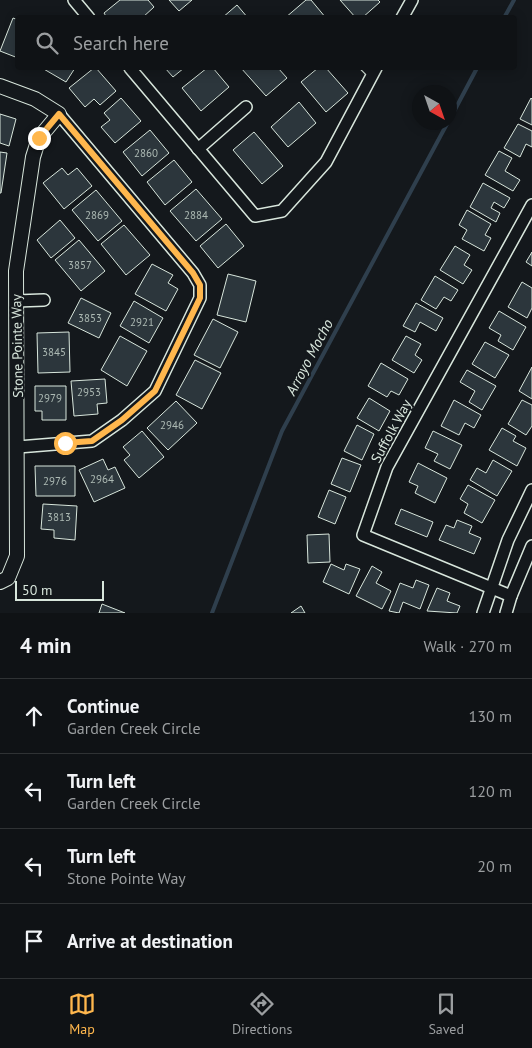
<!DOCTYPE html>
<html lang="en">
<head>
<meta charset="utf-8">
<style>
	body { margin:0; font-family:"PT Sans",sans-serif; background:#181b1e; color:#f1f3f6 }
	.compass { position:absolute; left:412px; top:85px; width:45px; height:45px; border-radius:50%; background:#0f1215; box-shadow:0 2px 12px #0003; rotate:140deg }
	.scale { position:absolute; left:15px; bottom:12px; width:89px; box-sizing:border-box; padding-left:5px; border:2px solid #d8e6dc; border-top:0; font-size:14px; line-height:18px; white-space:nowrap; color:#d8e6dc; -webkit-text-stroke:4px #14181c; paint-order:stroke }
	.stop { position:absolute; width:15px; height:15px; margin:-11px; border:4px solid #ffb74d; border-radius:50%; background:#fff }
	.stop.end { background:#ffb74d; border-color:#fff; box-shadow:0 1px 5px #0008 }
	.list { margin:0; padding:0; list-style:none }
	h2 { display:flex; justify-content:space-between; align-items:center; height:65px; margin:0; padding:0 20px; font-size:21px }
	h2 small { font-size:16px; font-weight:400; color:#9b9ea0 }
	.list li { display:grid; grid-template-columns:32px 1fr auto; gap:15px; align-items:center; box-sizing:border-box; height:75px; padding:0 20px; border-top:1px solid #2f3234 }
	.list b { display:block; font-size:19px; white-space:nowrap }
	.list p { margin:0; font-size:16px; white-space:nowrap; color:#9b9ea0 }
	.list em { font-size:16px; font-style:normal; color:#9b9ea0 }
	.icon { flex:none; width:28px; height:28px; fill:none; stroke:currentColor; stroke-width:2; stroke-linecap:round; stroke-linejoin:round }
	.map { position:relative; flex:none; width:532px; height:613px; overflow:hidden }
	.search { position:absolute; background:#0f1215; box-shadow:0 2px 12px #0003; left:15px; right:15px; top:15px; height:55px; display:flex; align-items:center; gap:12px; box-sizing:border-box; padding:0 18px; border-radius:5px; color:#9b9ea0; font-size:19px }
	.sheet { height:365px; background:#0f1215 }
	nav { display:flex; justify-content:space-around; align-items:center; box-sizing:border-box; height:70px; border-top:1px solid #2f3234; background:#0f1215; font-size:14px; color:#9b9ea0 }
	nav a { display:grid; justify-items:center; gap:2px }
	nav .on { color:#ffb74d }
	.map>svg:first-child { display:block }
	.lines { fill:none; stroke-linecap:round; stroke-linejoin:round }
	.stream { stroke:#2f3f4d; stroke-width:4 }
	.building { fill:#2c363c; stroke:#d8e6dc }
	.service-casing { stroke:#d8e6dc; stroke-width:8 }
	.minor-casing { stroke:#d8e6dc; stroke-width:14 }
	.tertiary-casing { stroke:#d8e6dc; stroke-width:16 }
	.service { stroke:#14181c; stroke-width:5.5 }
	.minor { stroke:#14181c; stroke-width:11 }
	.tertiary { stroke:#14181c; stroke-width:14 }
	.route { stroke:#ffb74d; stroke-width:6 }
	.labels { text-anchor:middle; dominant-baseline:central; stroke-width:4; stroke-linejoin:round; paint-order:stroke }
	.number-label { font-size:11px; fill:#adbab4 }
	.street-label { font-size:14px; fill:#d8e6dc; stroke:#14181c }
	.water-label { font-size:15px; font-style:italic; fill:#d8e6dc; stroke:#14181c }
</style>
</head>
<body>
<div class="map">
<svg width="532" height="613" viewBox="0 0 532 613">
	<rect width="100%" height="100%" fill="#14181c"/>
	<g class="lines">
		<g class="stream">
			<polyline points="504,18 514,0"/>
			<polyline points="450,119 477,68"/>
			<polyline points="212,613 282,431 448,122"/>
		</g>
	</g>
	<g class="building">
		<polygon points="120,0 148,0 154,7 142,18 107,18 104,13"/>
		<polygon points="169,0 192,0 179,11"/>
		<polygon points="306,0 311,0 326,18 285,18"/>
		<polygon points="340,0 378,0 380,2 362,18 356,18"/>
		<polygon points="237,5 248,18 222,18"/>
		<polygon points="13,18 18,20 18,58 0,51"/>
		<polygon points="42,68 75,68 66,82"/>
		<polygon points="94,68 96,68 116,91 100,105 94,99 85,107 69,88"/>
		<polygon points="165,68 184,68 173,77"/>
		<polygon points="207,68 213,68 229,87 201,111 182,88"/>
		<polygon points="241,68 278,68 287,78 266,96"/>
		<polygon points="318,68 326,68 348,93 326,112 301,82"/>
		<polygon points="121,98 141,121 115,143 101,127 110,120 104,113"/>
		<polygon points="531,98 532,99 532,125 520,119"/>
		<polygon points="299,102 316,123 288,147 271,127"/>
		<polygon points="0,114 16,119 9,146 0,143"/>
		<polygon points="518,124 532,131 532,147 526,144 520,157 504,148"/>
		<polygon points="150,130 169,153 142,176 123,152"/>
		<polygon points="254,132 283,166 262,184 233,150"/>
		<polygon points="499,151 512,158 505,171 520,180 513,191 485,175"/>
		<polygon points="0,152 7,153 1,193 0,193"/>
		<polygon points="174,160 192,182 165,205 147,182"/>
		<polygon points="62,168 68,175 77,168 92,186 64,209 43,183"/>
		<polygon points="483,183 510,198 504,208 494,202 491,208 500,213 496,222 470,207"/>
		<polygon points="196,189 222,219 196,241 170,211"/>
		<polygon points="96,190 122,221 98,241 72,210"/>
		<polygon points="467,210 491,224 485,235 491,238 484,251 462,239 467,230 459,225"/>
		<polygon points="60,220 75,238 51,258 37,240"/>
		<polygon points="226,224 244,246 218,268 200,246"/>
		<polygon points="124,225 150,255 126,275 101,244"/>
		<polygon points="79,240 105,271 81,291 55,260"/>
		<polygon points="455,246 470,255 464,265 472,270 463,284 440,270"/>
		<polygon points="532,252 532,266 526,262"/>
		<polygon points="152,264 173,275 168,283 178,289 166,311 135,294"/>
		<polygon points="228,274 256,281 246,322 217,315"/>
		<polygon points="435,276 458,290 451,301 444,297 436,309 421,300"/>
		<polygon points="522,282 532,288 532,308 527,318 508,307"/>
		<polygon points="81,298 111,313 99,338 68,323"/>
		<polygon points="134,301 163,318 149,343 120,326"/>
		<polygon points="416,303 443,318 436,331 420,322 415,332 403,326"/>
		<polygon points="499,311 526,327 513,350 498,341 501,335 489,328"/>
		<polygon points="213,319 238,332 220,368 194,355"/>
		<polygon points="69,332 70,372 38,373 37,333"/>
		<polygon points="120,336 147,351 127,386 101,370"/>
		<polygon points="406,336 421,344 415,355 422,360 414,373 392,360"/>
		<polygon points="485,342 509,355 495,378 472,364"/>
		<polygon points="195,360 221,373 202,409 176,395"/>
		<polygon points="381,363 408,379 399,395 391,391 387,397 368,386"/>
		<polygon points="532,367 532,399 519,391"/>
		<polygon points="467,370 496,386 482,410 469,402 475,391 460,382"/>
		<polygon points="105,379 107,403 97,404 98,414 74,416 71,381"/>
		<polygon points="35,386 66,386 66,420 42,420 42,411 35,411"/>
		<polygon points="369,398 390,411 379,431 357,418"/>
		<polygon points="454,400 481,415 474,428 465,423 459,435 441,426"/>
		<polygon points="522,400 532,405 532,426 526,435 508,424"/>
		<polygon points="176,401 197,423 168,450 147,428"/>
		<polygon points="357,425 374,434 362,460 344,451"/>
		<polygon points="502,428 516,436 513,441 526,448 517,466 489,450"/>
		<polygon points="142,431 164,457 139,478 124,460 130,455 123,447"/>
		<polygon points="433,431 462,445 450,469 434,461 438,454 425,448"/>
		<polygon points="342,458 361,465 350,492 331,484"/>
		<polygon points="103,459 108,470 115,467 125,488 94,502 79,470"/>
		<polygon points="493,460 512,471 497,496 470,480 477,468 486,473"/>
		<polygon points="418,463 447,478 435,503 415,493 418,486 409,482"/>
		<polygon points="35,466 75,466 75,496 36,496"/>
		<polygon points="468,485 495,500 482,523 464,513 468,504 460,499"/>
		<polygon points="329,490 346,497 335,524 318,517"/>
		<polygon points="43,504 77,506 75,540 54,538 54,530 41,529"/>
		<polygon points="401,509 433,522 427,537 395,524"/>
		<polygon points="457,520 472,526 469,533 481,538 474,554 439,540 446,525 454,528"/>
		<polygon points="329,534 330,562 308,563 307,535"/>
		<polygon points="331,564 344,570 346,564 360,569 349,594 323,582"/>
		<polygon points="372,566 382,572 376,583 391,591 382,609 356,596"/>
		<polygon points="416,580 429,585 420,609 403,602 399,613 389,611 400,583 413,588"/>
		<polygon points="437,588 450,593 447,601 460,606 457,613 427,611"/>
		<polygon points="102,604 125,613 99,613"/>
		<polygon points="301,606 305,613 291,613"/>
	</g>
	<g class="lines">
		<defs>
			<polyline id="service" points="364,68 372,76"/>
			<g id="minor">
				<polyline points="74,0 89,18"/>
				<polyline points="402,18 412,0"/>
				<polyline points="130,68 255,216 282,211 326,162 376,68"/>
				<polyline points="198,149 246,107"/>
				<polyline points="16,301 44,300"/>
				<polyline points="18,447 92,441 122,420 155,391 200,298 200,285 193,273 59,114"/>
				<polyline points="511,596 363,535 387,467 532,205"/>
				<polyline points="483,613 508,540 532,490"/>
				<polyline points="506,613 511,596 532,546"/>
			</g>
			<polyline id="tertiary" points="0,86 35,99 59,114 39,138 33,157 16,271 17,556 8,578 0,582"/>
		</defs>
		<use href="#service" class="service-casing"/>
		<use href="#minor" class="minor-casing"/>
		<use href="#tertiary" class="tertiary-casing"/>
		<use href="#service" class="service"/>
		<use href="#minor" class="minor"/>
		<use href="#tertiary" class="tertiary"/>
	</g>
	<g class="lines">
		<polyline class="route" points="39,138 59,114 193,273 200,285 200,298 155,391 122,420 92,441 65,443"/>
	</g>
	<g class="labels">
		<g class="number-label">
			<text x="146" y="153">2860</text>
			<text x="97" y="215">2869</text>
			<text x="196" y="215">2884</text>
			<text x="80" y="265">3857</text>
			<text x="90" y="318">3853</text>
			<text x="142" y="322">2921</text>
			<text x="54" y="352">3845</text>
			<text x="89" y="392">2953</text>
			<text x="50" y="398">2979</text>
			<text x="172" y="425">2946</text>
			<text x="102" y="479">2964</text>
			<text x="55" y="481">2976</text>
			<text x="59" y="517">3813</text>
		</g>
		<g class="street-label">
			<text transform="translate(17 346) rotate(-91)">Stone Pointe Way</text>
			<text transform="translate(391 431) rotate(-62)">Suffolk Way</text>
		</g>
		<g class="water-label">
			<text transform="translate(309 357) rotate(-62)">Arroyo Mocho</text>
		</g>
	</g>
</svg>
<svg class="compass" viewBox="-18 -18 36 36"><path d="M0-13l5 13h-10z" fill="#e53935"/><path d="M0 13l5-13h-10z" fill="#9b9ea0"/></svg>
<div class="scale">50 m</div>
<div class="stop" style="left:65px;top:443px"></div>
<div class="stop end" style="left:39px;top:138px"></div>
<div class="search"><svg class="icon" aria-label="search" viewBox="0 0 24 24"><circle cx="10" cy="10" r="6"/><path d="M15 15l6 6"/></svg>Search here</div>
</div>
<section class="sheet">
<h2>4 min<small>Walk · 270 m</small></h2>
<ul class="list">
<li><svg class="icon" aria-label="ahead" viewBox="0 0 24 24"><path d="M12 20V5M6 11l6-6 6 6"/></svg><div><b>Continue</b><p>Garden Creek Circle</p></div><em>130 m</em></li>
<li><svg class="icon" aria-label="left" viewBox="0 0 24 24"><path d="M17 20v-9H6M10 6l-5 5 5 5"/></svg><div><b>Turn left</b><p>Garden Creek Circle</p></div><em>120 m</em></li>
<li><svg class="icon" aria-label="left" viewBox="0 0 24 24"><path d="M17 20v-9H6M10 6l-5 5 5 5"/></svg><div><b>Turn left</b><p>Stone Pointe Way</p></div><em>20 m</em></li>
<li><svg class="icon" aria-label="arrive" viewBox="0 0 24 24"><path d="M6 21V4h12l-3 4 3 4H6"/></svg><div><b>Arrive at destination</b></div></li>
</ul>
</section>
<nav>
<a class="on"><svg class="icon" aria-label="map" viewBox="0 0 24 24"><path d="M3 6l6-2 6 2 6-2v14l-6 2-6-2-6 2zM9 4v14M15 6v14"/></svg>Map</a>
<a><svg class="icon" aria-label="directions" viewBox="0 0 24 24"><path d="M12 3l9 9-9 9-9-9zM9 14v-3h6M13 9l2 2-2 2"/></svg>Directions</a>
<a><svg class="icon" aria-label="saved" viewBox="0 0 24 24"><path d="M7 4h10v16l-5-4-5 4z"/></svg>Saved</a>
</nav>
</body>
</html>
